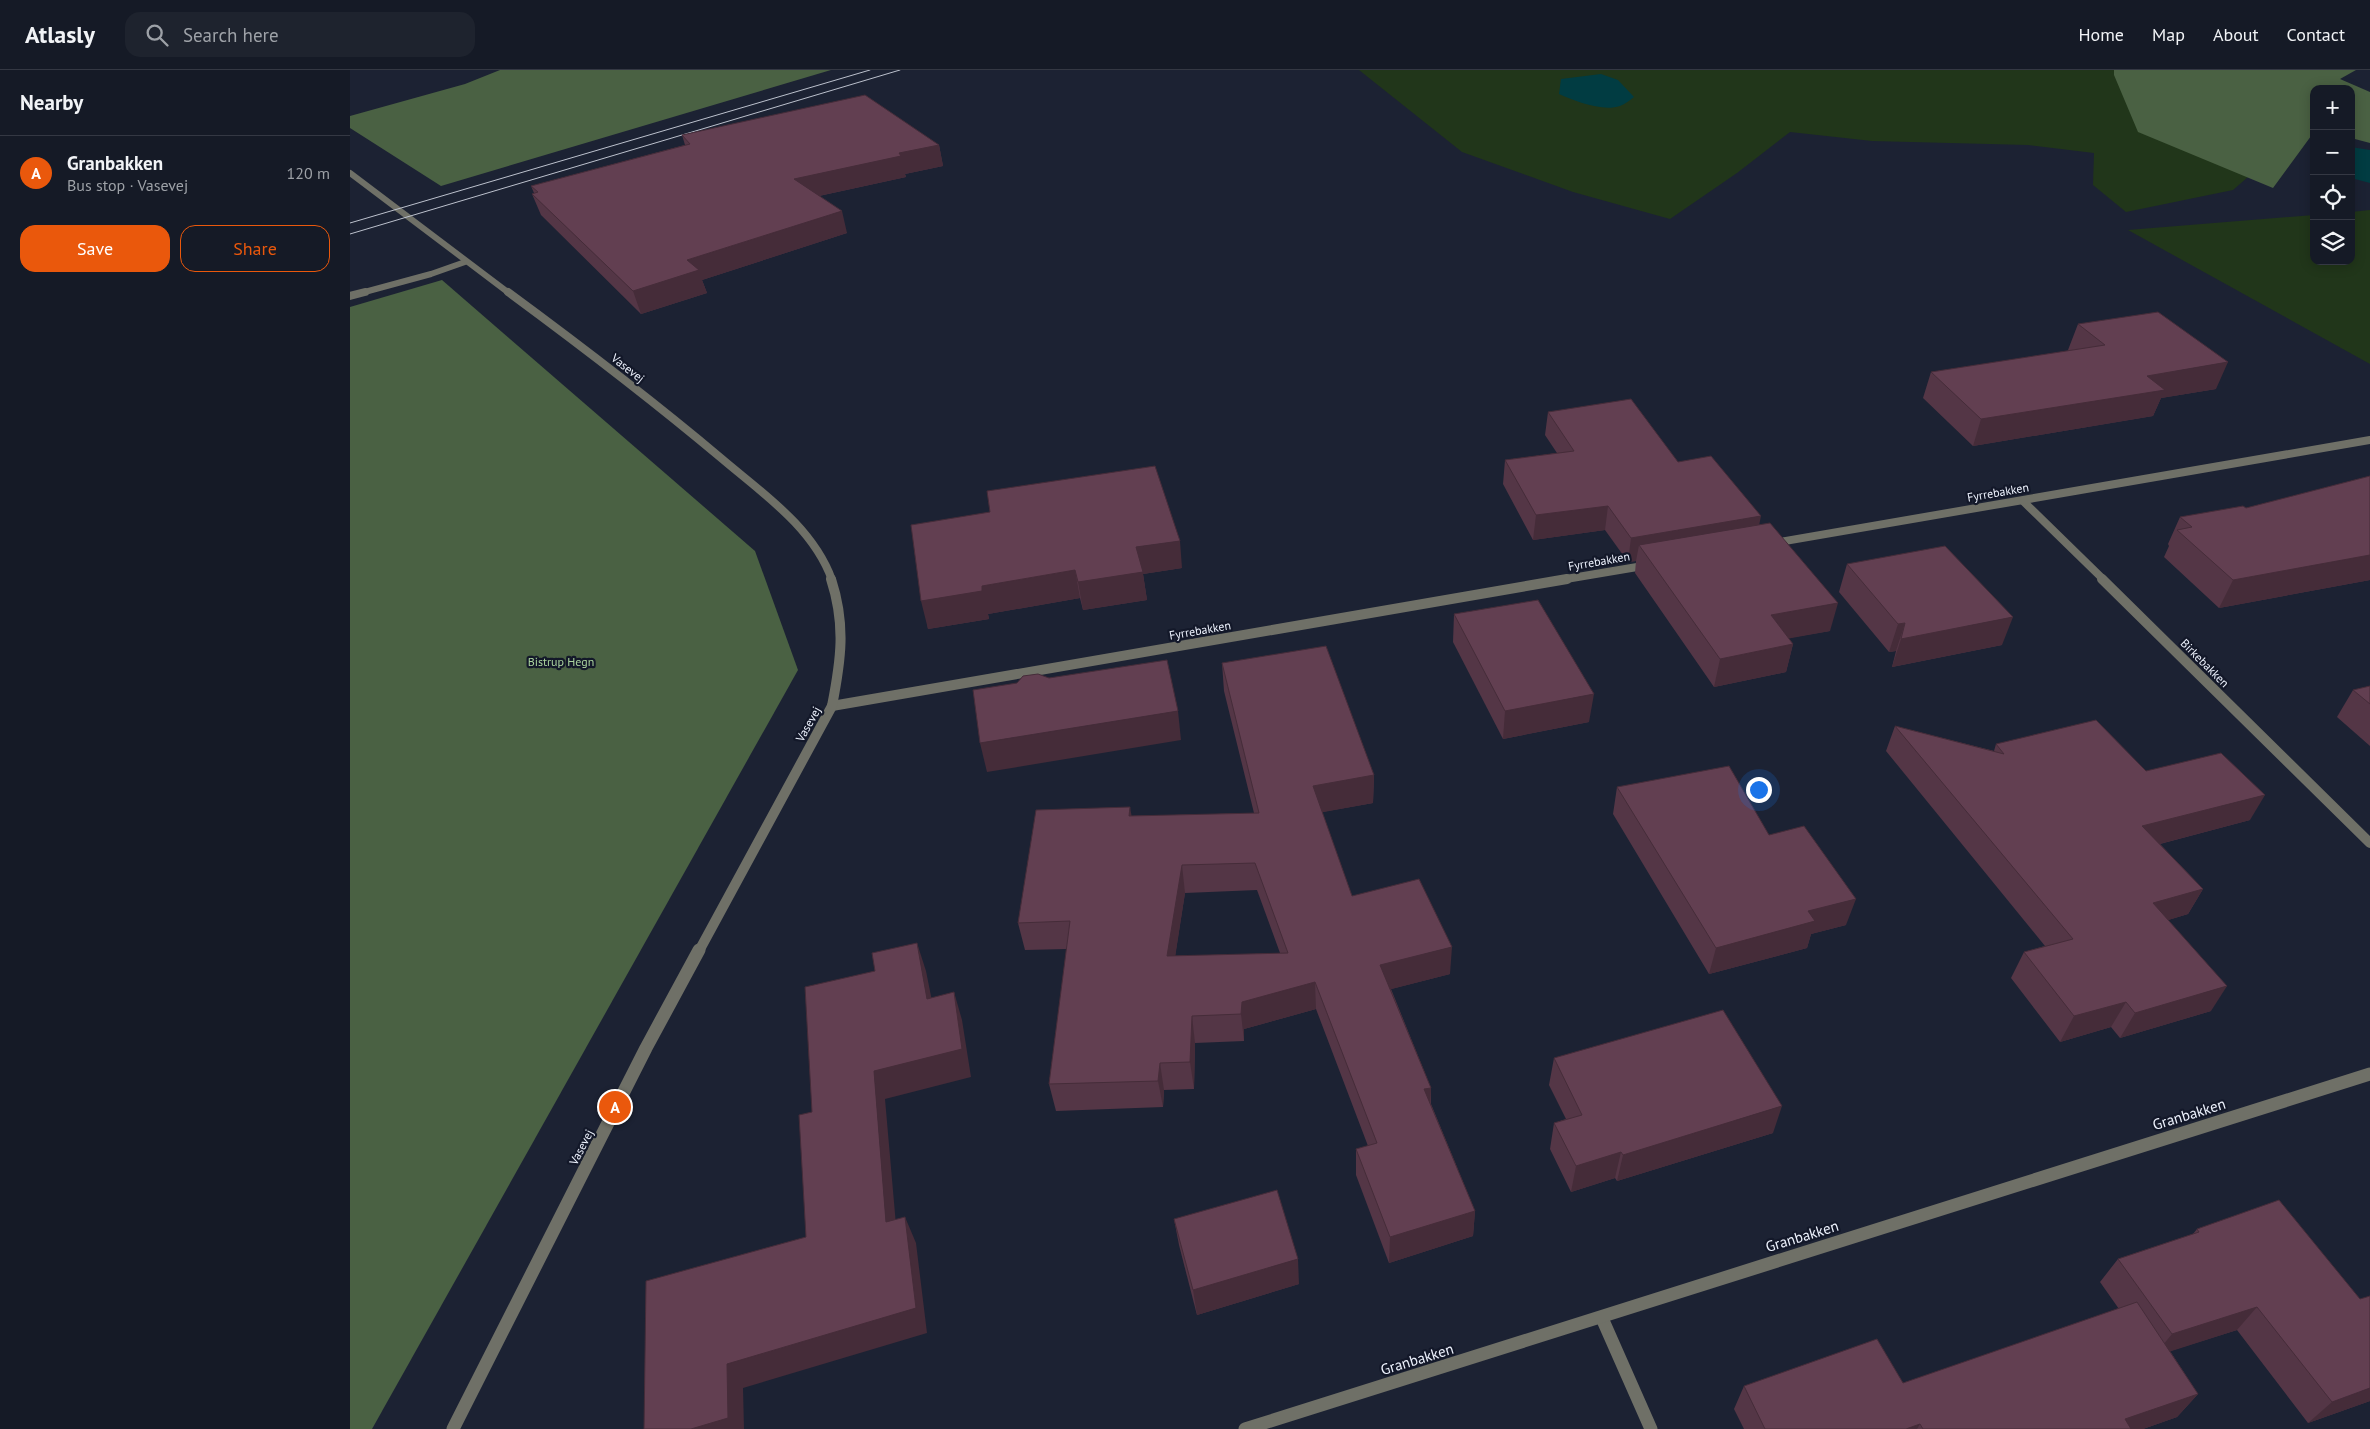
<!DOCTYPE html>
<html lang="en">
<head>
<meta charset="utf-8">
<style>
	body { margin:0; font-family:"PT Sans",sans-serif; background:#1e232e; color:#f1f3f6 }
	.controls { position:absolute; right:15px; top:15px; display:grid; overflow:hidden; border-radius:10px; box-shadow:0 2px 12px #0003 }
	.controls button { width:45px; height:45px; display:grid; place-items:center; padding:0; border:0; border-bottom:1px solid #343843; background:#151a26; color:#f1f3f6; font:25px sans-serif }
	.you { position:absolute; left:1408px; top:719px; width:18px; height:18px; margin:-12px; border:4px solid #fff; border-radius:50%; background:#1a73e8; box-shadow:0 0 0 8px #1a73e833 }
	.badge { display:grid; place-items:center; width:32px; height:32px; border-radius:50%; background:#ea580c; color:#fff; font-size:16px; font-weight:700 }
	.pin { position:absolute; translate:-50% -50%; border:2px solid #fff; box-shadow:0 1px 5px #0006 }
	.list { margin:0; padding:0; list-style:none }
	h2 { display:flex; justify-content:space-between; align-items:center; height:65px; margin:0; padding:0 20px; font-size:21px }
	h2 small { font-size:16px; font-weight:400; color:#9da1a7 }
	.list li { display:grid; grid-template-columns:32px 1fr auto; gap:15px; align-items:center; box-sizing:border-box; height:75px; padding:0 20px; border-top:1px solid #343843 }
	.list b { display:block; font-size:19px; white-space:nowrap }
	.list p { margin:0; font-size:16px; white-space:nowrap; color:#9da1a7 }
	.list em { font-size:16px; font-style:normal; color:#9da1a7 }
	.actions { display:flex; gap:10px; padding:15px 20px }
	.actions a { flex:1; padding:11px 0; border:1px solid #ea580c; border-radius:15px; text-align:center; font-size:18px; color:#ea580c }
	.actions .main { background:#ea580c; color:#fff }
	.icon { flex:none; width:28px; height:28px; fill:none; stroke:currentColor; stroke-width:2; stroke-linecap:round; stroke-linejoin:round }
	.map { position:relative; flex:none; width:2020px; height:1359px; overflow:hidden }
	header { display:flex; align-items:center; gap:30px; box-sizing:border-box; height:70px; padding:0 25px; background:#151a26; border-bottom:1px solid #343843 }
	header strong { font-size:24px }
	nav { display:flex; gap:28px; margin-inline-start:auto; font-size:18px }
	.search { width:350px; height:45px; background:#1e232e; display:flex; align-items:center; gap:12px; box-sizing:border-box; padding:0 18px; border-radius:15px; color:#9da1a7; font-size:19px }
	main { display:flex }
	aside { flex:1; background:#151a26 }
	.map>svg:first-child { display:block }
	.green { fill:#21361a }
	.forest { fill:#4a6143 }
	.water { fill:#013c42 }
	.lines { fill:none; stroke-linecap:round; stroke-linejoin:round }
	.service-far2 { stroke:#6f7067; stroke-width:6 }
	.service-far1 { stroke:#6f7067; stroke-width:8 }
	.service { stroke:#6f7067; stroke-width:13 }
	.minor-far2 { stroke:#6f7067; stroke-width:8 }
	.minor-far1 { stroke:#6f7067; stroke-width:10 }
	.minor { stroke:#6f7067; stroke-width:13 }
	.tertiary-far3 { stroke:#6f7067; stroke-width:6 }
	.tertiary-far2 { stroke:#6f7067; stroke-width:8 }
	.tertiary-far1 { stroke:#6f7067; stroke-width:10 }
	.tertiary { stroke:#6f7067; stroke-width:13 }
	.tram { stroke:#bcc1cd; stroke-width:1 }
	.wall { fill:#543646; fill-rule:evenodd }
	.shaded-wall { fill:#452c39 }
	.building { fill:#623f51; stroke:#452c39; fill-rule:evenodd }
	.labels { text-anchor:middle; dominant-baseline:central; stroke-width:4.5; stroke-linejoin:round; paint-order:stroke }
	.street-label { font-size:12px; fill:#edf2fd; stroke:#131829 }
	.park-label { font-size:12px; fill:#abd49e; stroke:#131829 }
	.near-street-label { font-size:15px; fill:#edf2fd; stroke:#131829 }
</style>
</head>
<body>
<header>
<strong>Atlasly</strong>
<div class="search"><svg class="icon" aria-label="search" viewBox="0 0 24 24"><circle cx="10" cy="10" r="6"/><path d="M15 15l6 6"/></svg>Search here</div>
<nav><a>Home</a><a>Map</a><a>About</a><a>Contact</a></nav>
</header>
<main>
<aside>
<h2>Nearby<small></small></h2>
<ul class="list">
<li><span class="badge">A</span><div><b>Granbakken</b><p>Bus stop · Vasevej</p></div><em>120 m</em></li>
</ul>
<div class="actions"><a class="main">Save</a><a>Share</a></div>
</aside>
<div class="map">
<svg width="2020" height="1359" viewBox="0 0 2020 1359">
	<rect width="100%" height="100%" fill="#1c2233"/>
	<g class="green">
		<polygon points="1009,0 1919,0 1943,68 1883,120 1776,142 1743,115 1744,83 1678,75 1522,71 1440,62 1387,103 1320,149 1223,122 1112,82"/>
		<polygon points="2020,140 2020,294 1778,160 1964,145 1964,191 2001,191 2001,142"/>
	</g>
	<g class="forest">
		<polygon points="150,0 481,0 91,116 0,58 0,46 115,14"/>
		<polygon points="1764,0 2006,0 1990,9 2020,22 2020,73 2001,68 2001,19 1964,19 1964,62 1923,118 1788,62 1764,5"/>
		<polygon points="92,210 405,481 448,600 22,1359 0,1359 0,237"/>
	</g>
	<g class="water">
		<path d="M1251,4L1268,10L1284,27C1280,30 1275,34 1270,36C1252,42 1225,31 1209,24L1211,9Z"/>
		<polygon points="2001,77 2020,80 2020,113 2001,108"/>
	</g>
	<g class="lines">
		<polyline class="service-far2" points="11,223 81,204 115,192"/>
		<polyline class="service-far1" points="0,226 15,222"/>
		<polyline class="service" points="1252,1248 1301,1359"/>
		<g class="minor-far2">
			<polyline points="1673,431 1754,510"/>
			<polyline points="1424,473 2020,370"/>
			<polyline points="1210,510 1299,495"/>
		</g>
		<g class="minor-far1">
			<polyline points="1752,509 2020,773"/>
			<polyline points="482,636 1217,509"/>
		</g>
		<polyline class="minor" points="895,1359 2020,1004"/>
		<polyline class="tertiary-far3" points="0,103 159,223"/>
		<path class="tertiary-far2" d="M158,222C230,275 302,330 371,388C412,423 463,457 482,510"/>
		<path class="tertiary-far1" d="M349,881L482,636C491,590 496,555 481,509"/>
		<polyline class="tertiary" points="103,1359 296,978 349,880"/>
		<g class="tram">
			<polyline points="0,153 520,0"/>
			<polyline points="0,164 550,0"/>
		</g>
	</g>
	<g class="wall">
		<polygon points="332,65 589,75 593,96 555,104 556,107 469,126 497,163 352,210 357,223 291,244 191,145 182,124 184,123 181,116 335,75"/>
		<polygon points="1728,254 1866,319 1811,328 1803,346 1623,376 1573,328 1581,302 1720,281 1718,280"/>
		<polygon points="1198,342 1328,392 1409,455 1480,561 1438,568 1443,574 1436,602 1364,617 1285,503 1286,491 1278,492 1255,460 1183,470 1153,414 1155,390 1207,383 1195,365"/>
		<polygon points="2020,406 2020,510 1869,538 1814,487 1819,476 1818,474 1830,447 1896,438"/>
		<polygon points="561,455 832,498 793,504 797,530 733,540 730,528 638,544 639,549 578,559"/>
		<polygon points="1497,494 1652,575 1542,597 1546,581 1539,582 1489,522"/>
		<polygon points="1104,544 1239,652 1153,669 1103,572"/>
		<path d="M872,593L1024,705L1023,733L972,742L1002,826L1100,904L1041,919L1081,1018V1034L1125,1141L1123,1166L1039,1193L1006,1105V1079L1018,1076L966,939L894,959V971L845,973L844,1019L814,1020L813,1037L706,1041L699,1014L717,879L675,880L668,853L782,746L904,743L874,621ZM907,820L930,883L825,886L835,823Z"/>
		<polygon points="2020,616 2020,676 1987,647 2003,620"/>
		<polygon points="1545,656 1644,681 1646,674 1796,701 1900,750 1810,774 1853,819 1838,844 1818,850 1861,941 1770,968 1761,957 1710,972 1661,908 1674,882 1695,876 1536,681"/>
		<polygon points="1267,717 1419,765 1496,855 1461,864 1457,878 1359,904 1263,744"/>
		<polygon points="1204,988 1423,1063 1267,1111 1265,1108 1221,1122 1200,1079 1204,1053 1216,1049 1199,1015"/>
		<polygon points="824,1149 949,1214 847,1245 829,1175"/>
		<polygon points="1847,1159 2020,1331 1958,1353 1887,1260 1820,1281 1848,1324 1827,1347 1793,1359 1394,1359 1384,1339 1394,1316 1553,1313 1769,1239 1750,1212 1768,1189 1843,1164"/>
	</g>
	<g class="shaded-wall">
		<polygon points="589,75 593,96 555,104 556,107 450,130 444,109 549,83"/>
		<polygon points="492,141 497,163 352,210 357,223 291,244 283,221 337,190"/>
		<polygon points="1878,292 1866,319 1811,328 1803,346 1623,376 1631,349 1797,306"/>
		<polygon points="1258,436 1255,460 1183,470 1186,445"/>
		<polygon points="1411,446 1406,470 1289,475 1286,491 1278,492 1281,468"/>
		<polygon points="830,471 832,498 793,504 797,530 733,540 728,512 786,477"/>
		<polygon points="2020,485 2020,510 1869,538 1883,510"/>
		<polygon points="725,500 730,528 638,544 639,549 578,559 571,531 632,516"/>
		<polygon points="1488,533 1480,561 1414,573 1421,545"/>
		<polygon points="1663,547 1652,575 1542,597 1551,569"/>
		<polygon points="1555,553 1546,581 1539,582 1548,554"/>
		<polygon points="1443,574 1436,602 1364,617 1370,589"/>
		<polygon points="1244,624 1239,652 1153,669 1155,641"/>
		<polygon points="828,641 831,670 637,702 630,673"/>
		<polygon points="1024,705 1023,733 963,744 963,716"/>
		<polygon points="1915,725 1900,750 1779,782 1792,756"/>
		<polygon points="780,737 785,765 779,746"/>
		<polygon points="832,795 835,823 821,914 817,886"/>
		<polygon points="1853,819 1838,844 1789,859 1803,833"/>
		<polygon points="1506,829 1496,855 1461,864 1457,878 1359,904 1366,878 1458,841"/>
		<polygon points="567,873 576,901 587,956 577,929"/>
		<polygon points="1102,877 1100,904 1030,922 1030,895"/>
		<polygon points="965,912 966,939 894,959 894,971 891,944 892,932"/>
		<polygon points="1877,916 1861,941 1770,968 1785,943"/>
		<polygon points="604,922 612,950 621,1007 535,1029 548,1178 536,1152 524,1001"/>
		<polygon points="1776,932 1761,957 1710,972 1724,946"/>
		<polygon points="842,946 845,973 844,1019 840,992"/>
		<polygon points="810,993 814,1020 813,1037 808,1011"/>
		<polygon points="1081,1018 1080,1044 1074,1019"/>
		<polygon points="1432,1036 1423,1063 1267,1111 1273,1085"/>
		<polygon points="1271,1082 1265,1108 1221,1122 1226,1096"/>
		<polygon points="1125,1141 1123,1166 1039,1193 1040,1167"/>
		<polygon points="555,1147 566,1173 577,1263 393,1318 394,1359 341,1359 377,1294"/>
		<polygon points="948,1189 949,1214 847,1245 843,1220"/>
		<polygon points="1907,1237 1887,1260 1803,1287 1822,1264"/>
		<polygon points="2020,1318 2020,1331 1958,1353 1982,1332"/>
		<polygon points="1848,1324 1827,1347 1793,1359 1767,1359 1775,1349"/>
		<polygon points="1570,1354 1567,1359 1556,1359"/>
	</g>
	<g class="building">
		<polygon points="515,25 589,75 549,83 551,86 444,109 492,141 337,190 349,200 283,221 182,124 188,122 181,116 340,74 332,65"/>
		<polygon points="1808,242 1878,292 1797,306 1815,320 1631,349 1581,302 1755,275 1728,254"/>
		<polygon points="1281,329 1328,392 1361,386 1411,446 1281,468 1258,436 1186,445 1155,390 1224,381 1198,342"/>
		<polygon points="805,396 830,471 786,477 793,502 728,512 725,500 632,516 632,521 571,531 561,455 640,442 637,421"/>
		<polygon points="2020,406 2020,485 1883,510 1827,460 1842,457 1830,447 1893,436 1896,438"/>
		<polygon points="1420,453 1488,533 1421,545 1443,574 1370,589 1289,475"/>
		<polygon points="1595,476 1663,547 1551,569 1555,553 1548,554 1497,494"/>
		<polygon points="1188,530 1244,624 1155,641 1104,544"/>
		<path d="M976,576L1024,705L963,716L1002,826L1069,809L1102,877L1030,895L1081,1018L1074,1019L1125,1141L1040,1167L1006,1079L1027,1073L965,912L892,932L891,944L842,946L840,992L810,993L808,1011L699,1014L720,851L668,853L686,740L780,737L779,746L909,743L872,593ZM905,793L938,883L817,886L832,795Z"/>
		<polygon points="817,590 828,641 630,673 623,620 667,613 673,606 688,604 699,608"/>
		<polygon points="2020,616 2020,634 2003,620"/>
		<polygon points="1746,650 1796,701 1871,683 1915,725 1792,756 1853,819 1803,833 1877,916 1785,943 1776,932 1724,946 1674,882 1723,869 1545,656 1654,684 1646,674"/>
		<polygon points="1379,696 1419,765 1454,756 1506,829 1458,841 1465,851 1366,878 1267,717"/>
		<polygon points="567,873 577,929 604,922 612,979 524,1001 536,1152 555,1147 566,1238 377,1294 378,1348 341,1359 294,1359 296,1211 456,1167 449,1045 462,1042 455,917 525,901 522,883"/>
		<polygon points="1373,940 1432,1036 1273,1085 1271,1082 1226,1096 1204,1053 1232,1045 1204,988"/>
		<polygon points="927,1120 948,1189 843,1220 824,1149"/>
		<polygon points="1929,1130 2010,1229 2020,1226 2020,1318 1982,1332 1907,1237 1822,1264 1768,1189 1849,1162 1847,1159"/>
		<polygon points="1787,1232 1848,1324 1775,1349 1781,1359 1573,1359 1570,1354 1556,1359 1415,1359 1394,1316 1527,1269 1553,1313"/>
	</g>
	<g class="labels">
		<g class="street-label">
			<text transform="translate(278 298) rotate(38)">Vasevej</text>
			<text transform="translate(1648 422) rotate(-10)">Fyrrebakken</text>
			<text transform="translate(1249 491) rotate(-10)">Fyrrebakken</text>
			<text transform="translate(850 560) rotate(-10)">Fyrrebakken</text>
			<text transform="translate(1855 593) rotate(45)">Birkebakken</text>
			<text transform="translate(458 654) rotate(-61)">Vasevej</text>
			<text transform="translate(231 1077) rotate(-63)">Vasevej</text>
		</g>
		<g class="park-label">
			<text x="211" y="591">Bistrup Hegn</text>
		</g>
		<g class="near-street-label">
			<text transform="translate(1839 1044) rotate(-17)">Granbakken</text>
			<text transform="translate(1452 1166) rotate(-17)">Granbakken</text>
			<text transform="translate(1067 1289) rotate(-17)">Granbakken</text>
		</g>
	</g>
</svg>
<div class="controls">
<button>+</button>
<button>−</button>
<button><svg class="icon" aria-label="locate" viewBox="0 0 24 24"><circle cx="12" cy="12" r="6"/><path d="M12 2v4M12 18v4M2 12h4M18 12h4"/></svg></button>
<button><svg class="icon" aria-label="layers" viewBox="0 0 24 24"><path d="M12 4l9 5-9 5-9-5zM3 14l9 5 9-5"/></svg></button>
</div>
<div class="you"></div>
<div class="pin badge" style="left:265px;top:1037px">A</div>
</div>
</main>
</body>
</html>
